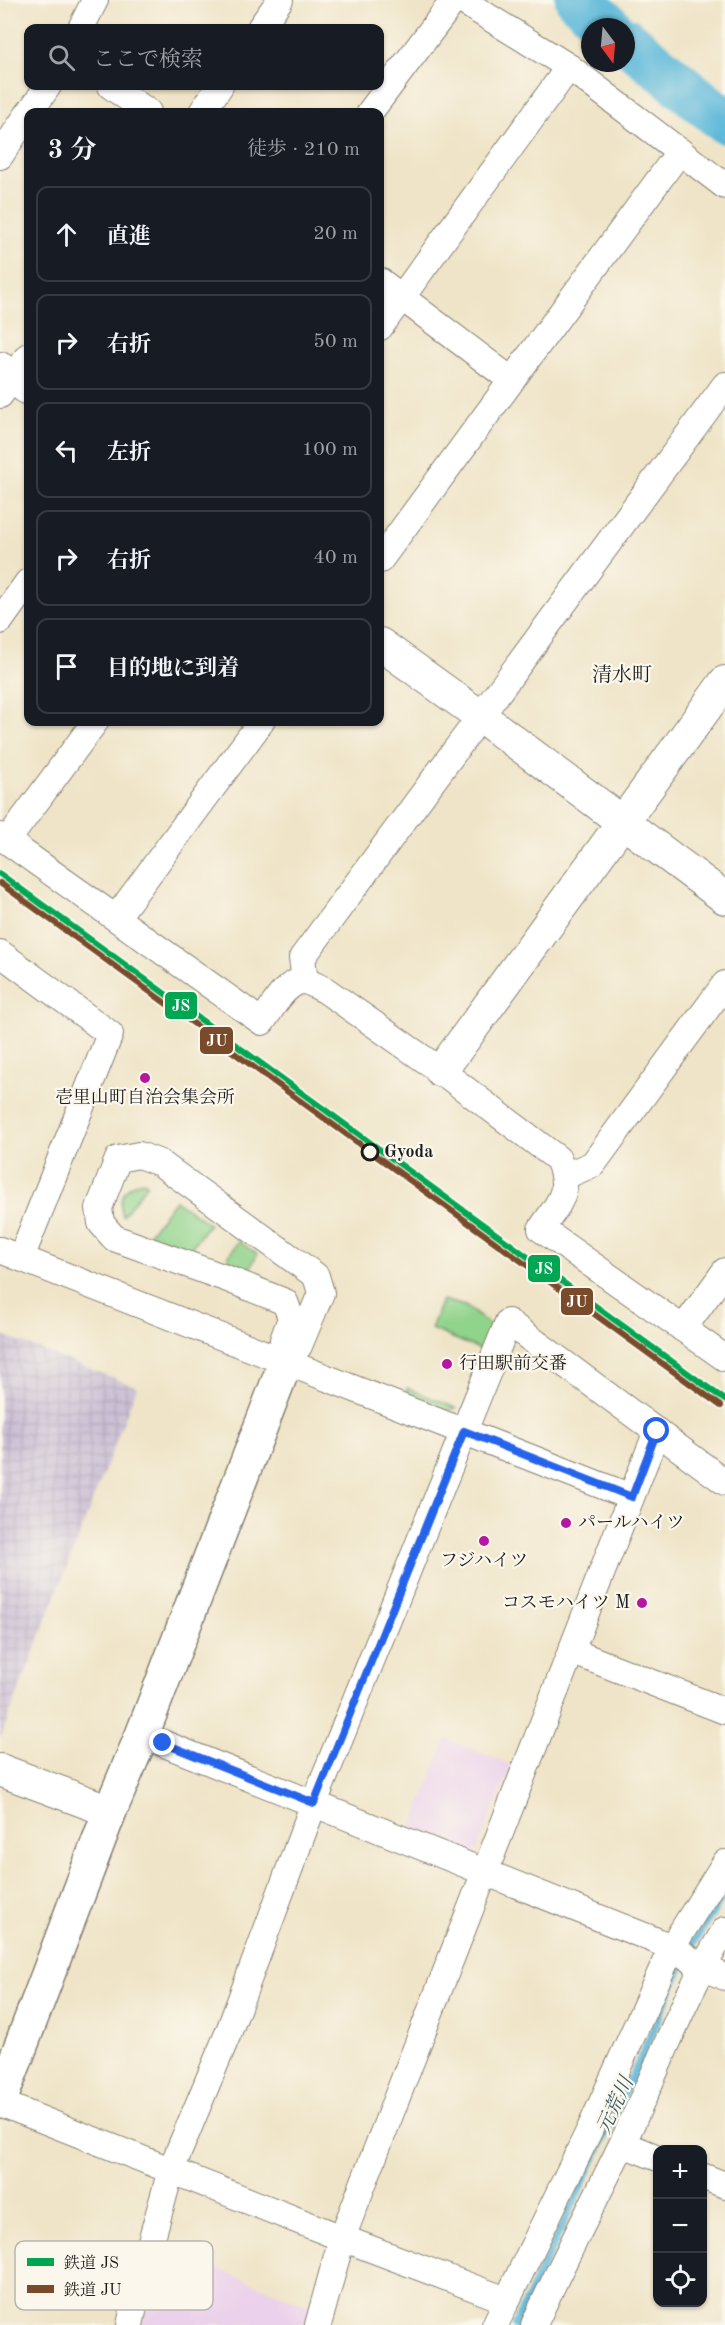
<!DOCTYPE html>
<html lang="ja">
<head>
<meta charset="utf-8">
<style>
	body { margin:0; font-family:"Old Standard TT","Noto Serif JP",serif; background:#242831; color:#f1f3f6 }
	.controls { position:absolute; right:18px; bottom:18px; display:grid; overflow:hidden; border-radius:12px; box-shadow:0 2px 4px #0004 }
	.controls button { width:54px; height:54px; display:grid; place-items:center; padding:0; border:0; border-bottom:2px solid #363941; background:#171b24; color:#f1f3f6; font:30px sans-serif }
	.compass { position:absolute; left:581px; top:18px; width:54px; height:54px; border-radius:50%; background:#171b24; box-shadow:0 2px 4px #0004; rotate:164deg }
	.stop { position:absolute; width:18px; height:18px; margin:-14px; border:4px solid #2563eb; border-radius:50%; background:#fff }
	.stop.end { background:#2563eb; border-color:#fff; box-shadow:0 2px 6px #0008 }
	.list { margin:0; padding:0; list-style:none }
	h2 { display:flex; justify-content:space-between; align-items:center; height:78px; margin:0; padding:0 24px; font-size:26px }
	h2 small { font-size:20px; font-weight:400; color:#9ea1a6 }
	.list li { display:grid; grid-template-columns:39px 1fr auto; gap:18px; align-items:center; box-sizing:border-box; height:96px; margin:0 12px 12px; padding:0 12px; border:2px solid #363941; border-radius:12px }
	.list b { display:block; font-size:22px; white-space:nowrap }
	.list em { font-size:20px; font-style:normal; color:#9ea1a6 }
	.icon { flex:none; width:33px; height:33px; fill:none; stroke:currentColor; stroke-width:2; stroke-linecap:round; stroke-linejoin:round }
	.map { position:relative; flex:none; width:725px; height:2325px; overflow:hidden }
	.search { position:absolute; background:#171b24; box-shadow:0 2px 4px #0004; left:24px; top:24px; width:360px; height:66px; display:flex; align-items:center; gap:15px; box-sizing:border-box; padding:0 21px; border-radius:12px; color:#9ea1a6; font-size:22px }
	.panel { position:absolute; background:#171b24; box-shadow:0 2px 4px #0004; left:24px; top:108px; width:360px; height:618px; border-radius:12px }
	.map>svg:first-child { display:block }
	.built { fill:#ebd1eb }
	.industrial { fill:url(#industrial-grid) }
	.grass { fill:#90d38b; stroke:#567854; stroke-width:1.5 }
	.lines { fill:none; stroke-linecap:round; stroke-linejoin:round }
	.stream { stroke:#5bb8d9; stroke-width:8 }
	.river { stroke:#5bb8d9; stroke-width:46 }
	.minor-casing { stroke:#868072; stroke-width:28 }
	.tertiary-casing { stroke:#868072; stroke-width:34 }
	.secondary-casing { stroke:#868072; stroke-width:36 }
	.minor { stroke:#fff; stroke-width:26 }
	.tertiary { stroke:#fff; stroke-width:32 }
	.secondary { stroke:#fff; stroke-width:33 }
	.rail-1-casing { stroke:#fbf7ec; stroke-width:10 }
	.rail-2-casing { stroke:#fbf7ec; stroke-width:10 }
	.rail-1 { stroke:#00a651; stroke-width:6 }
	.rail-2 { stroke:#7a4b2a; stroke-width:6 }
	.route { stroke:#2563eb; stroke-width:8 }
	.poi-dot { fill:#b5179e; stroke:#fbf7ec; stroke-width:2 }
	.stop-dot { fill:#fbf7ec; stroke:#1c1c1c; stroke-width:3 }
	.labels { text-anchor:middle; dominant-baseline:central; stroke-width:4.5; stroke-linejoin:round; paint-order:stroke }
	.poi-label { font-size:18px; fill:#1c1c1c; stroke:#fbf7ec }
	.stop-label { font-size:18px; font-weight:bold; fill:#1c1c1c; stroke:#fbf7ec; text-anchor:start }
	.neighbourhood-label { font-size:20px; fill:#1c1c1c; stroke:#fbf7ec }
	.water-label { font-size:20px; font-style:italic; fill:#355a68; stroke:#fbf7ec }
	.key { fill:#fbf7ec; stroke:#b8b5ae; stroke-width:1.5 }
	.key-label { font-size:16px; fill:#1c1c1c }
	.line-badge { stroke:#fbf7ec; stroke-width:2 }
	.badge-label { font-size:16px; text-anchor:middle; font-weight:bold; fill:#fff }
</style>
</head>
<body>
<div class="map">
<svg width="725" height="2325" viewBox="0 0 725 2325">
	<defs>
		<pattern id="industrial-grid" width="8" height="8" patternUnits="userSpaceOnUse" patternTransform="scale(1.5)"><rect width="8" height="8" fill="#cbbfd5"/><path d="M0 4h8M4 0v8" fill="none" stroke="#aea4b6"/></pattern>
	</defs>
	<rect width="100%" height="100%" fill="#fbf7ec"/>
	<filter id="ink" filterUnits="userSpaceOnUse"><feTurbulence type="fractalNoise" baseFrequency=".0167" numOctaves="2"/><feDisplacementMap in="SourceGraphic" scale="12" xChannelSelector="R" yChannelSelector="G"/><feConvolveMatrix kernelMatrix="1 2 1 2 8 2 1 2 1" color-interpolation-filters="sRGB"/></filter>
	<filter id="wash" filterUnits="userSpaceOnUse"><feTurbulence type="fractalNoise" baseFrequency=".008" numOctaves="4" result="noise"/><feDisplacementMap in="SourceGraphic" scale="24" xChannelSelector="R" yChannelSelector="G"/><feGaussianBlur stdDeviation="1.35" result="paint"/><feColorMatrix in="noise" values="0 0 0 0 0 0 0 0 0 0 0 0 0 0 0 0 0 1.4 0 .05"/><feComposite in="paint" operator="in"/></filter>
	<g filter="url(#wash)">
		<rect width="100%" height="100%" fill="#efe4c7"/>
		<g class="built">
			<polygon points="446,1739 512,1765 474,1856 410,1832"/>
			<polygon points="162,2246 315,2308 311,2325 142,2325 150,2285"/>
		</g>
		<polygon class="industrial" points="0,1334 137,1387 0,1739"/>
		<g class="grass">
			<path d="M144,1181L147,1184L123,1216C116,1199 126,1183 144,1181Z"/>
			<polygon points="175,1200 209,1224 190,1249 148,1235"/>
			<polygon points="238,1241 257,1254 250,1269 230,1261 228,1257"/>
			<polygon points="442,1300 465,1306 493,1327 484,1351 431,1329"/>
			<polygon points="407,1388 456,1408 442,1412 404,1396"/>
		</g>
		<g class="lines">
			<polyline class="stream" points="515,2325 634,2073 689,1949 725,1892"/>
			<g class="river">
				<polyline points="578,0 610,27"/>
				<polyline points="626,40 725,121"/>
			</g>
		</g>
	</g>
	<g filter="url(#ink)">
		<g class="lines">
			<defs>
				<g id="minor">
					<polyline points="461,0 569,67 725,186"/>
					<polyline points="81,28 95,0"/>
					<polyline points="260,28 280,0"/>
					<polyline points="111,86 148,112"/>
					<polyline points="30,112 48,86"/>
					<polyline points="202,112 220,86"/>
					<polyline points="370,112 454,0"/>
					<polyline points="0,156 28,114"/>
					<polyline points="380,281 511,380"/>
					<polyline points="380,327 569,67"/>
					<polyline points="0,395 28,356"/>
					<polyline points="380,560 680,151"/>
					<polyline points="0,621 28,582"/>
					<path d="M0,836L262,1022C272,1009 284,983 302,981C309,981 318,987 325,990L441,1071L558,1159C572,1193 560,1201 541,1229L725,1358"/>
					<polyline points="7,841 95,722"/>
					<polyline points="116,918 261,722"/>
					<polyline points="0,953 110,1034 21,1258"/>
					<polyline points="305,981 302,958 725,385"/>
					<polygon points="139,1155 160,1163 316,1276 321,1293 299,1346 286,1361 283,1340 291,1318 285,1302 228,1279 114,1238 101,1223 99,1208 118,1159"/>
					<polyline points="565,1176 593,1164 725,984"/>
					<polyline points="0,1250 631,1497"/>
					<polyline points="683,1329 725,1271"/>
					<polyline points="571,1651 725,1711"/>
					<polyline points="142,1735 672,1947 702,1967 725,1977"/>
					<polyline points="0,2103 342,2238 506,2300"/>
					<polyline points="623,2144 658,2158"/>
					<polyline points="702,2176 725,2185"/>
					<polyline points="130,2325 139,2284 171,2170 229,2031 314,1803 508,1322 725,1482"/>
					<polyline points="318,2325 342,2238 657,1431"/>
					<polyline points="495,2325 590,2129 672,1947 725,1863"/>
					<path d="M534,2325C561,2264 593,2205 622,2144C657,2073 682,1997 725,1930"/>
				</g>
				<g id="tertiary">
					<polyline points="0,368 28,389"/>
					<polyline points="380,644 480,716 725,898"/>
					<polyline points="441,1071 725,682"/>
					<polyline points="0,1770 110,1811"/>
				</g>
				<polyline id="secondary" points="0,2101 110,1811 142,1735 286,1361"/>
			</defs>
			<use href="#minor" class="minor-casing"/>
			<use href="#tertiary" class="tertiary-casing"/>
			<use href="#secondary" class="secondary-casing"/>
			<use href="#minor" class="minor"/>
			<use href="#tertiary" class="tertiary"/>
			<use href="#secondary" class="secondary"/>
			<defs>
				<polyline id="rail-1" points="0,874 725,1400"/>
				<polyline id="rail-2" points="0,883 721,1406"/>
			</defs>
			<use href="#rail-1" class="rail-1-casing"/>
			<use href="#rail-2" class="rail-2-casing"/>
			<use href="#rail-1" class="rail-1"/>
			<use href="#rail-2" class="rail-2"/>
		</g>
	</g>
	<g class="lines" filter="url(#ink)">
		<polyline class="route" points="163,1743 314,1803 464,1431 632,1497 657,1431"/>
	</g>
	<g class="poi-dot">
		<circle cx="145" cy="1078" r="6"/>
		<circle cx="447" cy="1364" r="6"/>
		<circle cx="566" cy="1523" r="6"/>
		<circle cx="484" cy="1541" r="6"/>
		<circle cx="642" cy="1603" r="6"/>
	</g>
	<circle class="stop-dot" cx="370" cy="1152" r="8"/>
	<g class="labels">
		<g class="poi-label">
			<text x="145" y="1098">壱里山町自治会集会所</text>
			<text x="459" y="1364" text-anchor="start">行田駅前交番</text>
			<text x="578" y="1523" text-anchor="start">パールハイツ</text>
			<text x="484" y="1561">フジハイツ</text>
			<text x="630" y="1603" text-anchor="end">コスモハイツ M</text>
		</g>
		<g class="stop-label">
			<text x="384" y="1152">Gyoda</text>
		</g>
		<g class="neighbourhood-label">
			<text x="622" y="676">清水町</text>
		</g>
		<g class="water-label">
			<text transform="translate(616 2106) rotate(-65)">元荒川</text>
		</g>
	</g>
	<rect x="15" y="2241" width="198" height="69" rx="9" class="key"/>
	<rect x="27" y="2258" width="27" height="8" fill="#00a651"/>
	<rect x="27" y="2285" width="27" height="8" fill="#7a4b2a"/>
	<g class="key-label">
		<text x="64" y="2268">鉄道 JS</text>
		<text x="64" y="2295">鉄道 JU</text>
	</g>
	<g class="line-badge">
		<rect x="164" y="991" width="34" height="29" rx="6" fill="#00a651"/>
		<rect x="199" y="1026" width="35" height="29" rx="6" fill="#7a4b2a"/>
		<rect x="527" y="1254" width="34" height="29" rx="6" fill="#00a651"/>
		<rect x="560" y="1287" width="34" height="29" rx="6" fill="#7a4b2a"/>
	</g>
	<g class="badge-label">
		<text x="181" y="1011">JS</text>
		<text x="217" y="1046">JU</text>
		<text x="544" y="1274">JS</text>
		<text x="577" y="1307">JU</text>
	</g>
</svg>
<div class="controls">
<button>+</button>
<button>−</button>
<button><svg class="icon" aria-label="locate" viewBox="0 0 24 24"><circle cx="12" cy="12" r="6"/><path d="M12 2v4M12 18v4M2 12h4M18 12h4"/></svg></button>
</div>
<svg class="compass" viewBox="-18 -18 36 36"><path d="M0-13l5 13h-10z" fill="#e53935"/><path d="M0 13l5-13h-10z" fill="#9ea1a6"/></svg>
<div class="stop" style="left:657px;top:1431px"></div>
<div class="stop end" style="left:163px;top:1743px"></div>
<div class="search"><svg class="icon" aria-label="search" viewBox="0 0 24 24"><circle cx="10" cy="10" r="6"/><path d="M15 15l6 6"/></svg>ここで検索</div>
<section class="panel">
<h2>3 分<small>徒歩 · 210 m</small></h2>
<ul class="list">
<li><svg class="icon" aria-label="ahead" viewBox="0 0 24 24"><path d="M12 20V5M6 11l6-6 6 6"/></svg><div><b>直進</b></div><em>20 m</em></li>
<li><svg class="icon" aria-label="right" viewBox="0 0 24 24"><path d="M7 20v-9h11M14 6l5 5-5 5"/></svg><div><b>右折</b></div><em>50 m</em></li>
<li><svg class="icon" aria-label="left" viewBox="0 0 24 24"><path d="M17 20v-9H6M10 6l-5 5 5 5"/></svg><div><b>左折</b></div><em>100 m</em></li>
<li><svg class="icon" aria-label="right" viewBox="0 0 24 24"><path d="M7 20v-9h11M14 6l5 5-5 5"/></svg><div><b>右折</b></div><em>40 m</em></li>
<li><svg class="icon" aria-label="arrive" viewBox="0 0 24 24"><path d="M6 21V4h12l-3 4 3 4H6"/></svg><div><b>目的地に到着</b></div></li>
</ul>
</section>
</div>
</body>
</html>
